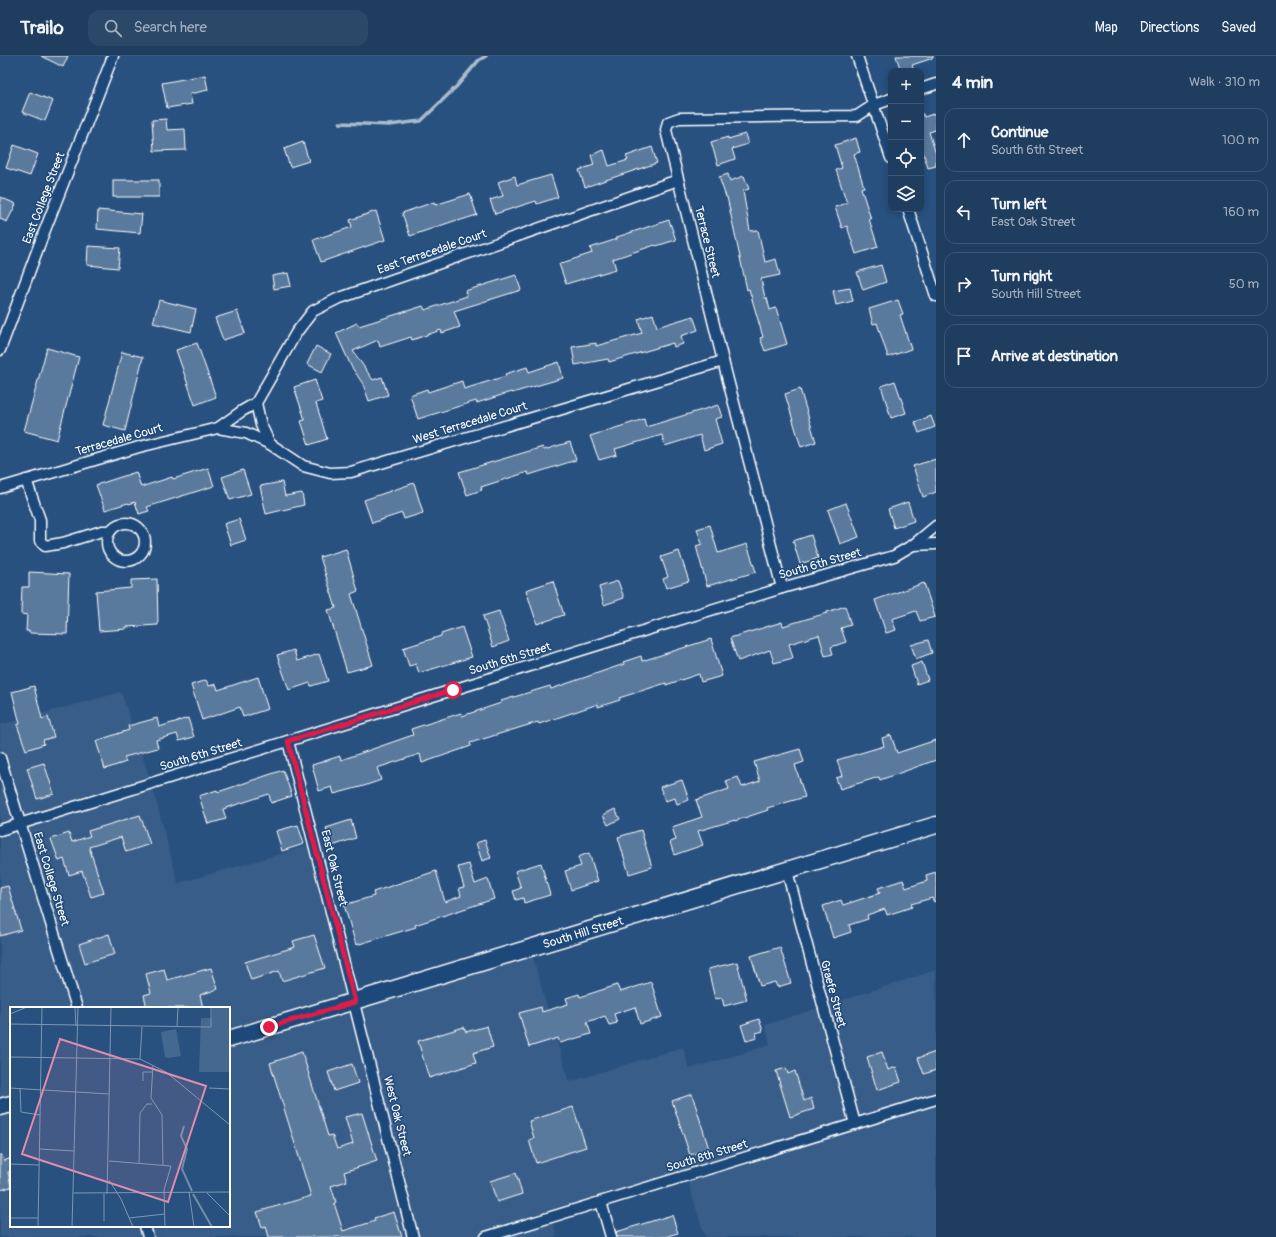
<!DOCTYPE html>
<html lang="en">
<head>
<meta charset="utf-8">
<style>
	body { margin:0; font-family:Pangolin,sans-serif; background:#2b4868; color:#f1f3f6 }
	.controls { position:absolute; right:12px; top:12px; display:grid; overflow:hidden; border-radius:8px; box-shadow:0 2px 6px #0003 }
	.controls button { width:36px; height:36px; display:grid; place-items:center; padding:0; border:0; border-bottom:1px solid #3c5674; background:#1e3d5f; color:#f1f3f6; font:20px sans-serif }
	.stop { position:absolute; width:12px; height:12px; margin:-9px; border:3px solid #e11d48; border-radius:50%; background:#fff }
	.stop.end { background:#e11d48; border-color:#fff; box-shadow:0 1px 4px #0008 }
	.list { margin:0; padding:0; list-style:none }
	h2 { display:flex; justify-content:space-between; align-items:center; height:52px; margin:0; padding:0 16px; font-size:17px }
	h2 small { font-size:13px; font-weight:400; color:#a1aebd }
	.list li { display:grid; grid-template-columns:26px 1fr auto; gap:12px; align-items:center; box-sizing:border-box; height:64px; margin:0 8px 8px; padding:0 8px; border:1px solid #3c5674; border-radius:12px }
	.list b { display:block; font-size:15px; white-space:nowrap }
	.list p { margin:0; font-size:13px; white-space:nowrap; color:#a1aebd }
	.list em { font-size:13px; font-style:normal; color:#a1aebd }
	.icon { flex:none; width:22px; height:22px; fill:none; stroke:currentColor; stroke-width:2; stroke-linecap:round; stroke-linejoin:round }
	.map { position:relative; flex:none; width:936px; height:1181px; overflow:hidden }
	header { display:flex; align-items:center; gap:24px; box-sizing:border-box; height:56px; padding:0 20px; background:#1e3d5f; border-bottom:1px solid #3c5674 }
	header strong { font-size:19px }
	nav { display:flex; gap:22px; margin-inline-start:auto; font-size:14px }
	.search { width:280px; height:36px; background:#2b4868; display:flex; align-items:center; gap:10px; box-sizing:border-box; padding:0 14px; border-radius:12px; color:#a1aebd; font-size:15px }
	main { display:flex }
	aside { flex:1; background:#1e3d5f }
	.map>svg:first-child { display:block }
	.built { fill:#375d88; fill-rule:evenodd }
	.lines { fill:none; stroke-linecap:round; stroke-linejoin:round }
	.stream { stroke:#aabbcd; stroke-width:3.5 }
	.building { fill:#5a7a9d; stroke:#fff }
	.minor-casing { stroke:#fff; stroke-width:13 }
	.primary-casing { stroke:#fff; stroke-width:19 }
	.minor { stroke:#1f4a7a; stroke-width:10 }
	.primary { stroke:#1f4a7a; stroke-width:16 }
	.route { stroke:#e11d48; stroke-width:5 }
	.labels { text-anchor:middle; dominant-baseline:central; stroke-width:3; stroke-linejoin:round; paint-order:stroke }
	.street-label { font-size:12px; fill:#fff; stroke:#1f4a7a }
	.inset-river { fill:none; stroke:#718dab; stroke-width:2 }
	.inset-road { fill:none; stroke:#7e97b2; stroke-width:1 }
	.view { fill:#e08cad; fill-opacity:0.15; stroke:#e08cad; stroke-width:2 }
	.inset-edge { fill:none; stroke:#fff; stroke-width:2 }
</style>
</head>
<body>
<header>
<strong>Trailo</strong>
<div class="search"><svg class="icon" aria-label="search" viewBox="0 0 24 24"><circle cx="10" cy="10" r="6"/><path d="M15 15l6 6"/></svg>Search here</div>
<nav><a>Map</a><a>Directions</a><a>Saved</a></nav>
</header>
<main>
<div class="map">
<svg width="936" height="1181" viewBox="0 0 936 1181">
	<rect width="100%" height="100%" fill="#28517f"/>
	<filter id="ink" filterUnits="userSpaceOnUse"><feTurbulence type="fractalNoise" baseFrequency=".025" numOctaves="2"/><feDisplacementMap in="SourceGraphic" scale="8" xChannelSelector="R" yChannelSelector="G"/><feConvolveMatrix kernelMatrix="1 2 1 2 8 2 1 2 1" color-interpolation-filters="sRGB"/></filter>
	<g filter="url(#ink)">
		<path class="built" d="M121,636L152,729L178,827L284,797L316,786L352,941L528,885L569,1026L683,991L689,1013L770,989L765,969L936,914V1181H705L685,1116L551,1160L557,1181H0V669ZM11,952H229V1170H11Z"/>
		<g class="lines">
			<polyline class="stream" points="340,67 389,69 421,65 456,31 479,4 486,0"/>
		</g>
		<g class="building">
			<polygon points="41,0 68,0 63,11"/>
			<polygon points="896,0 933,0 933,2 912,9 914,15 901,15"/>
			<polygon points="205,19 208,34 190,38 192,48 167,52 162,27"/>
			<polygon points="30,36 53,45 45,65 22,56"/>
			<polygon points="936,57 936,74 929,76 936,98 936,110 928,112 921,90 921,58 923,58 924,61"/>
			<polygon points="166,63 167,74 185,73 186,94 154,95 152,64"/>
			<polygon points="745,78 748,88 732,93 735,103 718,109 711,86 728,81 728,83"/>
			<polygon points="856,82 860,96 854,98 864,131 861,132 871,163 869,163 878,191 856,198 847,170 842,172 835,151 847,147 836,114 842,112 835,89"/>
			<polygon points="303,86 309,105 290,111 284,93"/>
			<polygon points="14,89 38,98 30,120 6,112"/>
			<polygon points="652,91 657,107 585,131 579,114 594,109 591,99 604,94 609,110 628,104 626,100"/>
			<polygon points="728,118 730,125 744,120 749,133 743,135 750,175 758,174 765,206 776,203 780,219 761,223 765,242 767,242 770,254 776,252 787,288 765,295 760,282 763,281 749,233 747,234 727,141 726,141 719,121"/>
			<polygon points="551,119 558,141 537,148 536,145 495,158 490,144 503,140 498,126 515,120 517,129"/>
			<rect x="113" y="124" width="46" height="17"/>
			<polygon points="470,138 477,159 458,165 457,164 410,180 402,157 434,146 435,149"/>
			<polygon points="0,141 16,148 7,166 0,163"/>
			<polygon points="98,154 142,158 140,177 97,173"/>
			<polygon points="376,155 385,184 321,206 313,184 352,171 350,164"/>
			<polygon points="669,164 676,184 656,190 655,189 613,203 616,213 566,228 559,208 592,197 590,192 617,183 617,181"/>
			<polygon points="88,190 120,192 118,212 87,209"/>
			<polygon points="881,209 886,226 863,234 857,216"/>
			<polygon points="288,217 291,230 274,233 272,220"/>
			<polygon points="516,219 521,234 454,255 460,271 442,277 441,274 412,284 411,281 380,291 378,284 353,295 373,324 382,321 388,339 369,345 363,328 351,310 336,277 357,267 359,270 423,250 425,254 467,240 465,235"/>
			<polygon points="850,232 853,245 836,249 833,235"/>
			<polygon points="159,244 196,253 191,276 153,267"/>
			<polygon points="898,244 903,258 900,259 911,293 888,301 877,267 873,268 869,253"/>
			<polygon points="237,255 245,277 223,284 215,262"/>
			<polygon points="653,258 657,271 693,260 698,274 681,280 683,288 674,291 673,287 609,306 608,303 575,309 572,291 596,287 596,290 642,277 638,263"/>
			<polygon points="197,287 216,341 195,349 176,294"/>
			<polygon points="316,290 331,298 322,316 307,308"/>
			<polygon points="47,292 79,301 57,384 24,375"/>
			<polygon points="122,296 143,301 125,375 103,369"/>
			<polygon points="559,306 563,322 512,337 511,336 477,347 476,345 418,363 410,339 427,333 428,336 462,325 464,333 506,320 505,318 527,311 529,316"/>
			<polygon points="315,324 322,345 316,347 327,383 309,389 301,365 305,364 294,331"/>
			<polygon points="895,325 906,357 891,362 881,330"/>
			<polygon points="800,333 816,386 801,391 785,338"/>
			<polygon points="718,349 722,361 715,363 722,388 704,394 700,379 665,390 662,379 615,393 617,399 599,404 590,380 644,363 646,371"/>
			<polygon points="931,360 935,371 919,377 915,366"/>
			<polygon points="570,386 576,404 529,419 528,416 481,431 482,434 467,439 459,416 543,391 544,394"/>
			<polygon points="936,403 936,436 923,441 913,410"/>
			<polygon points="208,412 214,430 147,451 149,455 139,458 135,446 129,448 128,447 105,454 96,429 136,416 141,431 172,421 173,423"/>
			<polygon points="243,414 251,438 230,444 222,421"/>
			<polygon points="282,426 285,440 302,437 304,449 266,458 260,430"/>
			<polygon points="414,427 423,457 404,463 402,457 372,467 364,444"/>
			<polygon points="908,446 914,465 894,472 888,453"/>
			<polygon points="846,447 859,481 840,488 828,454"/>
			<polygon points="239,463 246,484 231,489 224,468"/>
			<polygon points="710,469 718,497 747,488 756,516 707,530 696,490 702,488 697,473"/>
			<polygon points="811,479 818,502 800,508 793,485"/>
			<polygon points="346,493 358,535 351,538 373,609 347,616 328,554 336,552 320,501"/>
			<polygon points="679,495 689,525 666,532 663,523 668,521 661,501"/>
			<polygon points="29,516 69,518 67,578 29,577 29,575 26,575 27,559 21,558 22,531 29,531"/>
			<polygon points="157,523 158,569 126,571 126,573 99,575 96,535 131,532 131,524"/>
			<polygon points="553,525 564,559 537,568 526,534"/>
			<polygon points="618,525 624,542 604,549 599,531"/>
			<polygon points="924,527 935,561 920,565 916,555 892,563 896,574 886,577 875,544"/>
			<polygon points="845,550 851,569 841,572 846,586 831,591 833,598 825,600 819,579 789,588 793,602 774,607 770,594 738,605 730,582 782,566 783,570 827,557 827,556"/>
			<polygon points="499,555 509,585 493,591 483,560"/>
			<polygon points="462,571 472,601 419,617 416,608 409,610 403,592 441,580 441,578"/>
			<polygon points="711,583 722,620 701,626 699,618 666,629 666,627 619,642 620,644 598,651 598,648 539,668 538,666 470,687 471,690 422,707 420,698 377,712 381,724 364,730 334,738 332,731 319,735 312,709 340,700 341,704 413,679 411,673 461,657 462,660 501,647 501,645 550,630 551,633 624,608 623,606 641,600 642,605"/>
			<polygon points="928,584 932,597 916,603 911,589"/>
			<polygon points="294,594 297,605 319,598 328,625 311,630 310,627 289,634 277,599"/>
			<polygon points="922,606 928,624 917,628 911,610"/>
			<polygon points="258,621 268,653 243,661 240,651 202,664 191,629 206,624 209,630 216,628 218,634"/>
			<polygon points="34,630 42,663 48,661 54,681 43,684 44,688 26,694 17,669 20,668 12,636"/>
			<polygon points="157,662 159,671 188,662 194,681 179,685 177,678 156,684 158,692 124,701 126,706 105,713 96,685 129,674 128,670"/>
			<polygon points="891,679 897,697 936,684 936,704 880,724 879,721 840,733 836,722 842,720 837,704 884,690 882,682"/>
			<polygon points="800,693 804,706 795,709 805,741 767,752 768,754 735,765 735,764 698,775 703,789 674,799 670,786 676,784 672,771 702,761 696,744 729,733 726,725 738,721 742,731 760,725 754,706"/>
			<polygon points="44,707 54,738 37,743 27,712"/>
			<polygon points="283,714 292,740 271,747 269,738 223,753 226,763 208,768 199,740 217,734 218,736"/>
			<polygon points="682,724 689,744 677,748 675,742 665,745 660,731"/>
			<polygon points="615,753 620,763 608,769 603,759"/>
			<polygon points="140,759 150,788 126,796 121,781 89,791 104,837 91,841 82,815 69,819 64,803 59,805 51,783 69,777 72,786 90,780 88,775"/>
			<polygon points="351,764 356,782 332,790 326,772"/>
			<polygon points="298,769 304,788 282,795 276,775"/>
			<polygon points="641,774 652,811 629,818 618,781"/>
			<polygon points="485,784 491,802 482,805 476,787"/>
			<polygon points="589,797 598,825 571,834 565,815 581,810 578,801"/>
			<polygon points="541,807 550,839 524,847 523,842 516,844 513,835 521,832 515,815"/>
			<polygon points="469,808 475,828 488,823 494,843 415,869 416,871 356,889 344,849 374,840 373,836 436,815 445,846 461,840 459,832 464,831 458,811"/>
			<polygon points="936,816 936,845 934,846 932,842 911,848 912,851 887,859 885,853 867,859 868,863 849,869 851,876 833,882 823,850 841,844 843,849 880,837 878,832 903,824 906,832 927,825 926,819"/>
			<polygon points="8,830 21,874 0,880 0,832"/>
			<polygon points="109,878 115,898 85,907 79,888"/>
			<polygon points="314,879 325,912 282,925 279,915 251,924 245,906 295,891 293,885"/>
			<polygon points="780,891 791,927 777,931 775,926 760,930 751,900"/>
			<polygon points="737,906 747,944 724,950 722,942 715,943 708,913"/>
			<polygon points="211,912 218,933 200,939 203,952 147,952 144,939 151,937 146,918 164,913 167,924"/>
			<polygon points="651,926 662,961 640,968 635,951 614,958 617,967 609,969 605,960 587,966 591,978 560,987 558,982 529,991 519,957 541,951 542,956 568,948 566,942 579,938 580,941 617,929 620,936"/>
			<polygon points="759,963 763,975 756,977 757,982 746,985 741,969"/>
			<polygon points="487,970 493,991 473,997 476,1007 429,1022 418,985 464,971 466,976"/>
			<polygon points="302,996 328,1080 332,1079 337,1093 353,1088 345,1061 362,1057 377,1105 344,1116 347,1125 331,1130 336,1146 334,1147 343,1175 375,1165 374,1162 394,1156 402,1181 269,1181 266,1170 262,1171 257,1156 311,1140 270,1007"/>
			<polygon points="882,996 888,1014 896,1011 901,1026 877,1034 867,1001"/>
			<polygon points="936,996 936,1014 924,1018 918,1002"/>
			<polygon points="352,1008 358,1027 334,1035 328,1016"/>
			<polygon points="786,1012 788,1018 795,1015 804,1045 811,1042 814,1053 790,1061 776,1015"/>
			<polygon points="692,1038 709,1093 690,1099 672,1045"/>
			<polygon points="573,1051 586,1091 536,1107 529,1084 534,1082 529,1065"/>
			<polygon points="0,1099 2,1099 4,1105 11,1102 11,1115 8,1116 11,1131 0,1134"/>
			<polygon points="516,1117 522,1138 497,1146 490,1125"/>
			<polygon points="672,1159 678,1177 664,1181 617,1181 616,1176"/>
		</g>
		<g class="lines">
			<defs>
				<g id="minor">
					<polyline points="857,0 891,102"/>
					<polyline points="921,33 936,28"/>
					<polyline points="908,153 936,240"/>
					<polyline points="0,294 43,179 113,0"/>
					<polyline points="256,347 261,369 270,388 303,410 330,417 351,416 723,305"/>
					<polyline points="218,372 246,377 270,388"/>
					<polyline points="26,424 40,464 40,485 45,490 63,487 102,475 110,475"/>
					<polyline points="0,432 139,391 218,372 242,355 256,347 296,277 313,255 337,243 678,124"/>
					<circle cx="126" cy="486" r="19"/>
					<polyline points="913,489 936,470"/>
					<polyline points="782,532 723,305 666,74 668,66 679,62 857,60 874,49 891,43"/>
					<polyline points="288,685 413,1181"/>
					<polyline points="0,702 77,952"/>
					<polyline points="0,774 782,532 894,500 913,489 936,488"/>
					<polyline points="787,815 855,1068"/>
					<polyline points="601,1146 611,1181"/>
					<polyline points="145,1170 148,1181"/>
					<polyline points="486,1181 936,1043"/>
				</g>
				<g id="primary">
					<polyline points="229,983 936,769"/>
					<polyline points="0,1051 11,1048"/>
				</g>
			</defs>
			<use href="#minor" class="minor-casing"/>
			<use href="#primary" class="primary-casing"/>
			<use href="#minor" class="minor"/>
			<use href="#primary" class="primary"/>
		</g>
	</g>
	<g class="lines" filter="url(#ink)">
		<polyline class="route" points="269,971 355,946 288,685 453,634"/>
	</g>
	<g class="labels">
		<g class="street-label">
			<text transform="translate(44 142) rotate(-69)">East College Street</text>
			<text transform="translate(707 186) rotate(76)">Terrace Street</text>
			<text transform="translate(432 196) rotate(-19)">East Terracedale Court</text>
			<text transform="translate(470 367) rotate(-17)">West Terracedale Court</text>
			<text transform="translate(119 384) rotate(-16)">Terracedale Court</text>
			<text transform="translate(820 508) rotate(-16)">South 6th Street</text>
			<text transform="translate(510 603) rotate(-17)">South 6th Street</text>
			<text transform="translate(201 699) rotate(-17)">South 6th Street</text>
			<text transform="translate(334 812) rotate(76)">East Oak Street</text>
			<text transform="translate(51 823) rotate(73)">East College Street</text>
			<text transform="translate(583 877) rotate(-17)">South Hill Street</text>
			<text transform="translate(833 938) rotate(75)">Graefe Street</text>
			<text transform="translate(397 1060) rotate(76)">West Oak Street</text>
			<text transform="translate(707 1100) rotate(-17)">South 8th Street</text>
		</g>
	</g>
	<g transform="translate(10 951)">
		<rect width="220" height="220" fill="#28517f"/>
		<path d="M202,0H220V65H189L191,11H202ZM166,22L171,49L158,51L155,50L151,25Z" fill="#446890"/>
		<path class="inset-river" d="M174,119L171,129L177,142L172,162L182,184M183,187L202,220"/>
		<path class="inset-road" d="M65,0L66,19M0,7L17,0M0,17L201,20V0M167,20L168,0M0,50L130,52L156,65L220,118M130,52L132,20M143,58L141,91L152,108L153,158M133,74V65H142M0,81L99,87M10,81L11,105L30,108M199,81L220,82M29,142L64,144M99,154L161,159L154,183L155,220M129,156L130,106L137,97H142M0,157L29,158M99,173L111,192L123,220M179,185L184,220M63,186L220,185M197,186L220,209M97,187L101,0M0,211H28M119,211L155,207M94,214V187M28,220L32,0M62,220L68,0"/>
		<path class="view" d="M50,32L196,79L158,195L12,147Z"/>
		<rect width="220" height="220" class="inset-edge"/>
	</g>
</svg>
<div class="controls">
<button>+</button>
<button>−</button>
<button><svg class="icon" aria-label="locate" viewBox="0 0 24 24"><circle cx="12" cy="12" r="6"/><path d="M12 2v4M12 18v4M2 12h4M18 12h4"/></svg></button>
<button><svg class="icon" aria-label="layers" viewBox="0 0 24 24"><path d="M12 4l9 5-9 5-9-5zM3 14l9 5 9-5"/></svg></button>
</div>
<div class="stop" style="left:453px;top:634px"></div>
<div class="stop end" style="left:269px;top:971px"></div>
</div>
<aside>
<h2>4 min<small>Walk · 310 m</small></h2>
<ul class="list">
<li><svg class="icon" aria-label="ahead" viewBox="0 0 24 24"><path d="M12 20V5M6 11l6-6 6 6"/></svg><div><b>Continue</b><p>South 6th Street</p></div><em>100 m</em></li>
<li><svg class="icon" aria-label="left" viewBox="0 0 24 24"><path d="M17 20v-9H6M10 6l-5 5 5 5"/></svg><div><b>Turn left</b><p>East Oak Street</p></div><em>160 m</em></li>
<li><svg class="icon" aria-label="right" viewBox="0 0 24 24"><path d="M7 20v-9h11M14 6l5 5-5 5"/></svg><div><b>Turn right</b><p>South Hill Street</p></div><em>50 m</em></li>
<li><svg class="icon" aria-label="arrive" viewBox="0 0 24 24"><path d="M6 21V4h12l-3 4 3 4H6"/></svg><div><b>Arrive at destination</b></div></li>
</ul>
</aside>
</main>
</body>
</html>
